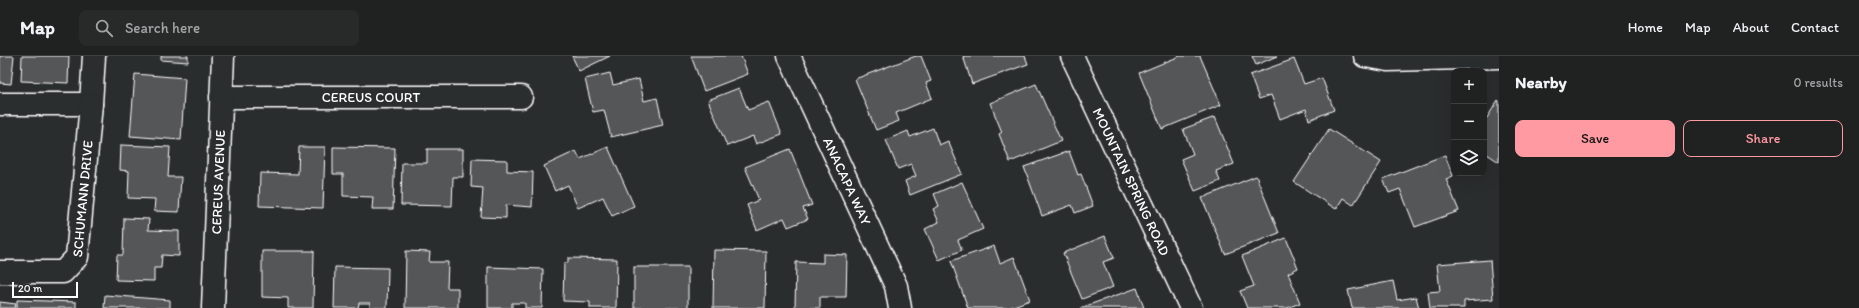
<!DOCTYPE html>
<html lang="en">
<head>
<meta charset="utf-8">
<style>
	body { margin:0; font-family:Itim,sans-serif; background:#282a2a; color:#f1f3f6 }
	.controls { position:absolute; right:12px; top:12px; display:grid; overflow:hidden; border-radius:8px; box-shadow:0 4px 16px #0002 }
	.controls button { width:36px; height:36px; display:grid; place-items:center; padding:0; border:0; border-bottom:1px solid #3d3f40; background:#202222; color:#f1f3f6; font:20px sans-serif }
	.scale { position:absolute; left:12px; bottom:10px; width:66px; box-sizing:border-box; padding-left:4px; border:2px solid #fff; border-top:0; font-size:11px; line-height:14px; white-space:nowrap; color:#fff; -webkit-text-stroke:3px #2a2d2e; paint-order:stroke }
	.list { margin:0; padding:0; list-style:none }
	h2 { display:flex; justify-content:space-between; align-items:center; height:52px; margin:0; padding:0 16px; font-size:17px }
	h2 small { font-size:13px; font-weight:400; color:#a2a4a5 }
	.actions { display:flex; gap:8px; padding:12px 16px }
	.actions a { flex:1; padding:9px 0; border:1px solid #ff9aa2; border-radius:8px; text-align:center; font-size:14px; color:#ff9aa2 }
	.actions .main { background:#ff9aa2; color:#111 }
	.icon { flex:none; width:22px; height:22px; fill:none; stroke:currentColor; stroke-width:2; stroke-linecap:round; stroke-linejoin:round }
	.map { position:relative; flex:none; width:1499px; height:252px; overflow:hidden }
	header { display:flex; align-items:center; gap:24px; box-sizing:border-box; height:56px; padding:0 20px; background:#202222; border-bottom:1px solid #3d3f40 }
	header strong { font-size:19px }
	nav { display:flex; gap:22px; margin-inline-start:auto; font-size:14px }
	.search { width:280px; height:36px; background:#282a2a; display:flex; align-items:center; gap:10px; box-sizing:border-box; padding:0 14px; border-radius:8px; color:#a2a4a5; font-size:15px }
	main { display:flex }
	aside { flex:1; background:#202222 }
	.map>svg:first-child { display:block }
	.building { fill:#555758; stroke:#fff }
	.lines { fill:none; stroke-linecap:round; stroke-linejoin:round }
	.minor-casing { stroke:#fff; stroke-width:25 }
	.minor { stroke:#2a2d2e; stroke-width:22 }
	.labels { text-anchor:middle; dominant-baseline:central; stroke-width:3.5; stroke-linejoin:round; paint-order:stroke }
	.street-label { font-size:14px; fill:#fff; stroke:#2a2d2e }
</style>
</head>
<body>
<header>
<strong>Map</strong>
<div class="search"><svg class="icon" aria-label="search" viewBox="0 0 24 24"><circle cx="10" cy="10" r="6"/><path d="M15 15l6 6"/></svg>Search here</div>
<nav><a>Home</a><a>Map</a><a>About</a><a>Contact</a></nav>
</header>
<main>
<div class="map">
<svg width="1499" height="252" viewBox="0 0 1499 252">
	<rect width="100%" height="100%" fill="#2a2d2e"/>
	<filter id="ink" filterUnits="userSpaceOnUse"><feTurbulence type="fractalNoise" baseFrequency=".025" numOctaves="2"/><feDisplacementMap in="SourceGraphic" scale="8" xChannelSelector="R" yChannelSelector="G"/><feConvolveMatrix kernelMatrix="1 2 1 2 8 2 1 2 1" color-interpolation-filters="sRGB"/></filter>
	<g filter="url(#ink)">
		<g class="building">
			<polygon points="0,0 14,0 11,28 0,27"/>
			<polygon points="22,0 69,0 68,27 21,25"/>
			<polygon points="161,0 188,0 188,6 161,4"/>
			<polygon points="572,0 610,0 579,15"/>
			<polygon points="691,0 741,0 748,18 704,35"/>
			<polygon points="916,0 921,0 931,25 926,27 932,42 896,57 899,65 876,74 855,23"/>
			<polygon points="963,0 1025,0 1028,8 972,28"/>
			<polygon points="1180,0 1200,0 1221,49 1162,73 1139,17"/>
			<polygon points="1252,0 1277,0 1256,9"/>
			<polygon points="1294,3 1304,28 1322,22 1334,54 1309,64 1306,53 1280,63 1271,39 1259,43 1250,19"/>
			<polygon points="610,17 613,29 639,23 644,45 657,42 663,69 611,81 604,54 593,56 585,23"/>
			<polygon points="135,18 185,22 181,84 130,80"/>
			<polygon points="1036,28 1061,85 1010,106 999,78 1002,76 990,47"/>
			<polygon points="739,32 748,54 769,46 782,78 756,88 753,80 727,90 708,44"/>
			<polygon points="1498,44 1499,45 1499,106 1484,96 1484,60 1487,62"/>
			<polygon points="1215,61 1234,108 1216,115 1220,125 1195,135 1181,103 1193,98 1183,73"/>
			<polygon points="933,72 939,89 948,85 962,118 910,139 905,125 916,120 911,108 898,113 886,84 908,75 910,81"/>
			<polygon points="1329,73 1381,106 1353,149 1343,142 1336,153 1294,126"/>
			<polygon points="121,89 170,91 168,121 181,121 179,156 154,155 155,143 128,142 129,115 120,114"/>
			<polygon points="299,91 325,91 323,152 259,150 260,117 298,118"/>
			<polygon points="333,91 395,92 393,153 372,153 373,141 343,140 343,118 333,118"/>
			<polygon points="608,91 634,150 612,160 603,141 578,152 568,129 555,135 544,110 576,95 580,103"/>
			<polygon points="427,93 463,93 463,121 453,121 452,150 401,149 402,107 427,107"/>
			<polygon points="790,93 812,149 803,152 808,163 788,171 784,162 757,174 747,149 759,144 745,111"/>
			<polygon points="1069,95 1078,119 1081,118 1093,150 1075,157 1072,149 1042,160 1024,111"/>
			<polygon points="1445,99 1453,120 1446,123 1459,155 1415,171 1400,133 1389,137 1383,123"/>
			<polygon points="472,103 507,104 507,115 533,116 532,151 506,149 506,162 481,161 483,132 471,131"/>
			<polygon points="1256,120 1279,177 1225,198 1202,142"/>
			<polygon points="962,126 983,173 958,184 962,194 939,204 925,173 939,166 933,153 939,150 934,138"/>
			<polygon points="124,162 149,163 148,174 179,175 179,200 162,199 161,212 154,212 154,225 116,224 117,199 123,199"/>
			<polygon points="1105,180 1114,202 1103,206 1113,231 1082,243 1063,197"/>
			<polygon points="1286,182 1298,212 1288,217 1300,247 1287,252 1247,252 1240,235 1254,230 1242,200"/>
			<polygon points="994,190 1000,207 1014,201 1030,244 1008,252 968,252 951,205"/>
			<polygon points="714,194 766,195 765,252 713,252"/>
			<polygon points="262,195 314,195 313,252 288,252 288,242 262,241"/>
			<polygon points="406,195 430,196 429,206 448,206 447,232 458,232 458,252 405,252"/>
			<polygon points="823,198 847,199 846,241 820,241 820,252 795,252 796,206 823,207"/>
			<polygon points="568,202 617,203 616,252 590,252 590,246 563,245 564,207 568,207"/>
			<polygon points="1490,204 1493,243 1464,245 1464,252 1430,252 1428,236 1440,235 1437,208"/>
			<polygon points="335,211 388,212 387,252 370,252 370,247 359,247 358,252 334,252"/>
			<polygon points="488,211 543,213 542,252 525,252 525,247 512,247 512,252 488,252"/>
			<rect x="634" y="211" width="54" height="41"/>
			<polygon points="1393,225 1397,244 1416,241 1419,252 1352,252 1348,234"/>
			<polygon points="1137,232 1144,252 1080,252"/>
			<polygon points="105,239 170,244 170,252 104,252"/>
			<polygon points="17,244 76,246 76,252 17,252"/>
			<polygon points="0,246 16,248 15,252 0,252"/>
		</g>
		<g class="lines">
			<defs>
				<g id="minor">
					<path id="s1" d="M789,0L896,230L900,252"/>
					<path id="s2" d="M1072,0L1191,252"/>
					<polyline points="1365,0 1388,4 1499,1"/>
					<path id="s3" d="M221,41H521"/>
					<polyline points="0,48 91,48 94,0"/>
					<path id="s4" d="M0,216H63L77,201L91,48"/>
					<path id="s5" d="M213,252L223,0"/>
				</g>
			</defs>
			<use href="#minor" class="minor-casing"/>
			<use href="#minor" class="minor"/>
		</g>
	</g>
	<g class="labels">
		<g class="street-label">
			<text stroke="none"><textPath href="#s3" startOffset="150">CEREUS COURT</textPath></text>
			<text stroke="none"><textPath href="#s1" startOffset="138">ANACAPA WAY</textPath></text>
			<text stroke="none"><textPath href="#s5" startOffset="126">CEREUS AVENUE</textPath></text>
			<text stroke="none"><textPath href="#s2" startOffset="139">MOUNTAIN SPRING ROAD</textPath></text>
			<text stroke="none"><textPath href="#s4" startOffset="142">SCHUMANN DRIVE</textPath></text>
		</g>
	</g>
</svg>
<div class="controls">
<button>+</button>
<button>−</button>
<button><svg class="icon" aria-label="layers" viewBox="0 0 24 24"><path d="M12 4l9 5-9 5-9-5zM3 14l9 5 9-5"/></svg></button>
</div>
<div class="scale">20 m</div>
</div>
<aside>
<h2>Nearby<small>0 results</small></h2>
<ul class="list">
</ul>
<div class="actions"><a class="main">Save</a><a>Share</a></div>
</aside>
</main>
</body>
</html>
